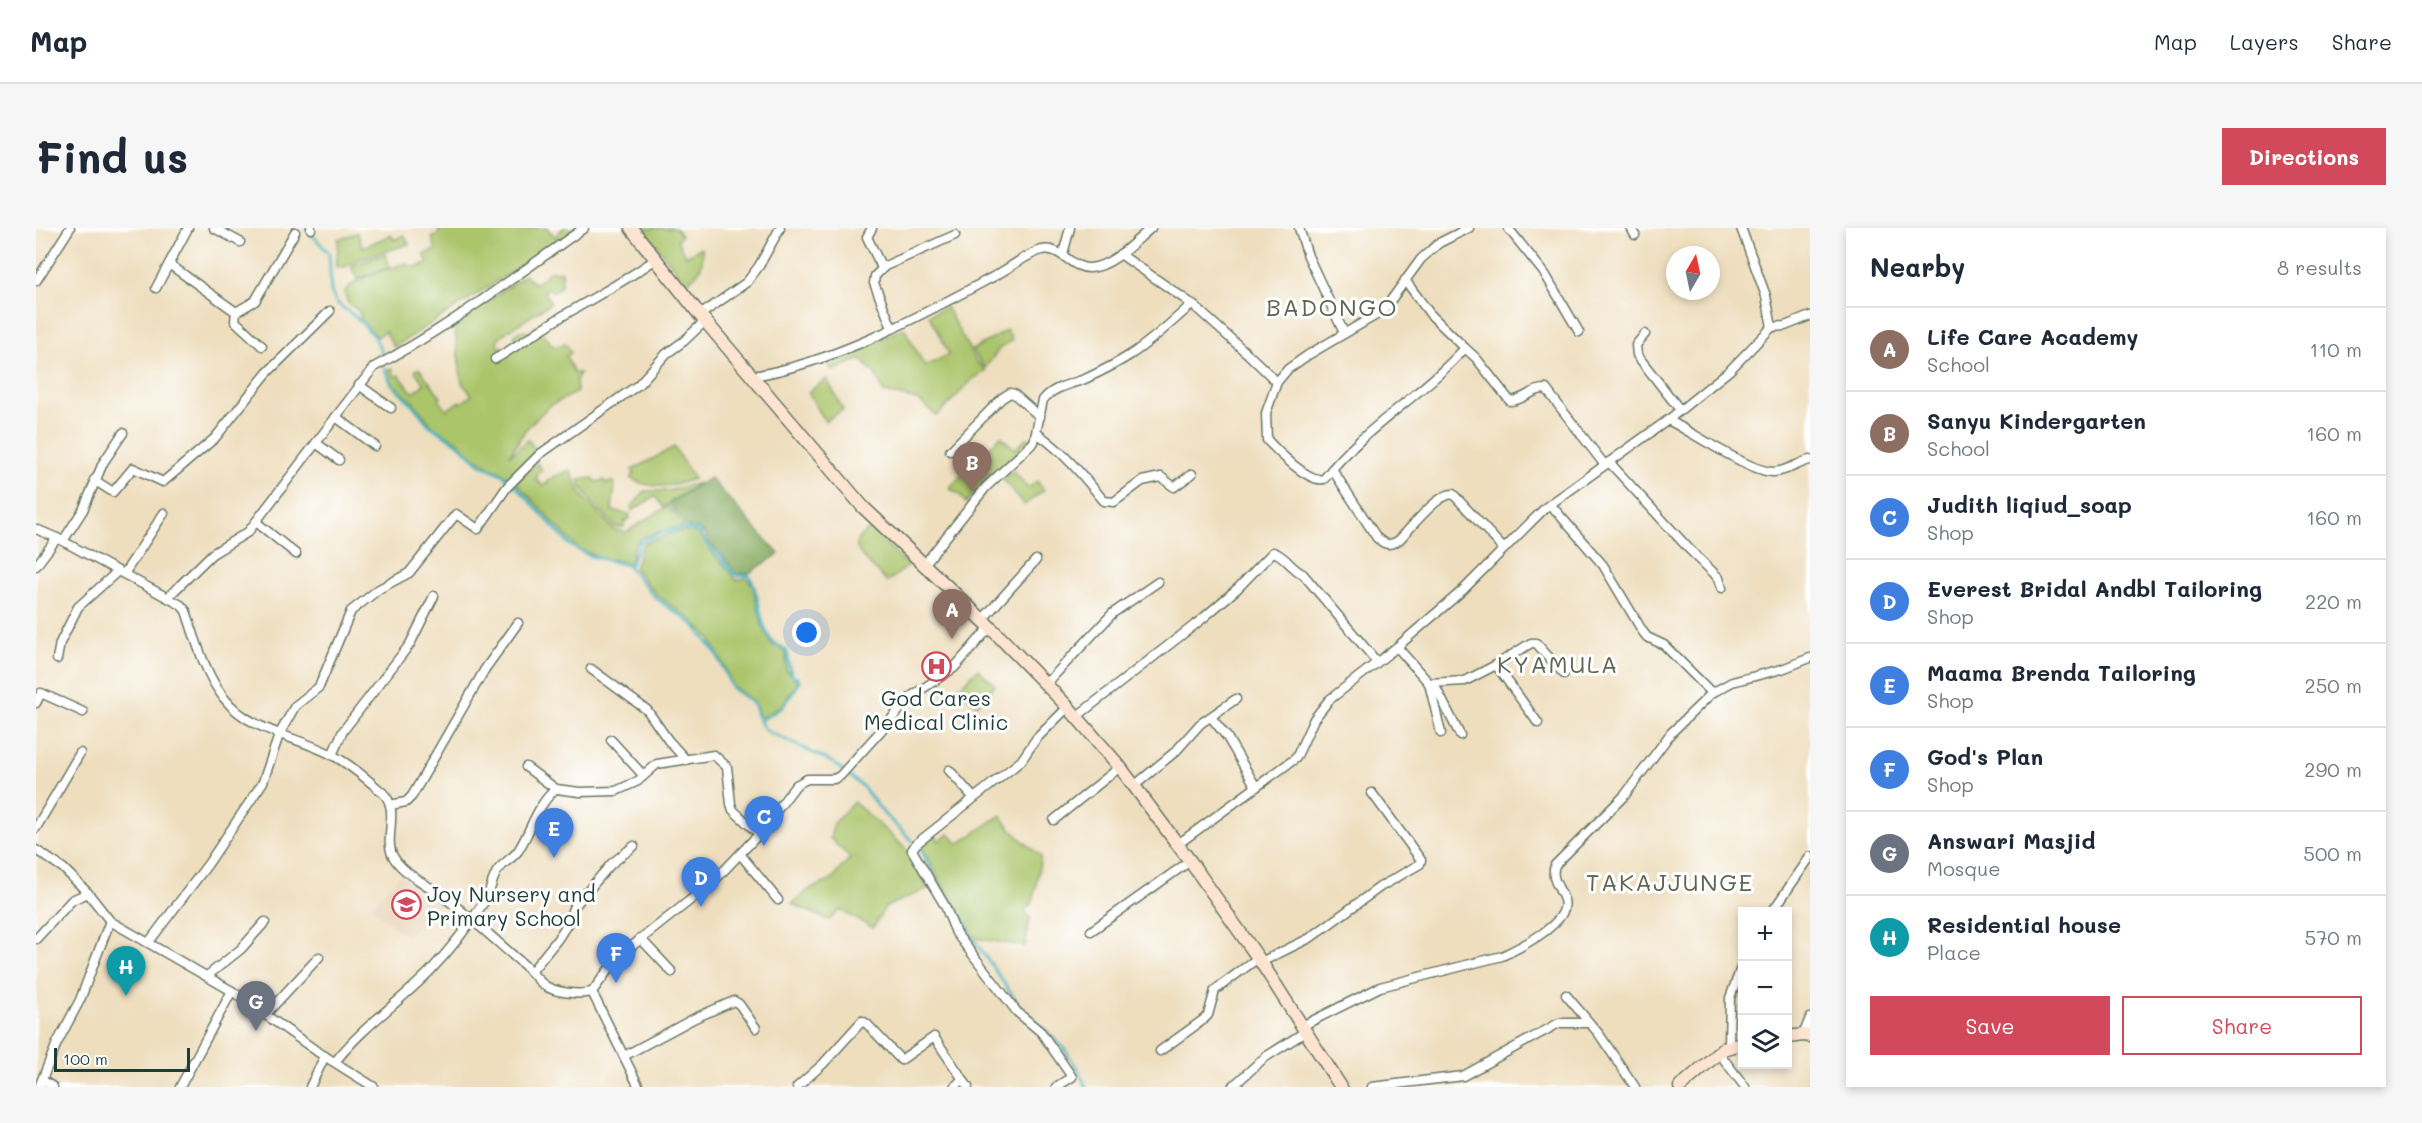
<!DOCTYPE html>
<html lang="en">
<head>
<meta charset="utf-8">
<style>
	body { margin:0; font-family:Mali,sans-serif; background:#f6f6f7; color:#1f2937 }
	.controls { position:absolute; right:18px; bottom:18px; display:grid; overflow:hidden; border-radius:0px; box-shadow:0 3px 9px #0003 }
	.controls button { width:54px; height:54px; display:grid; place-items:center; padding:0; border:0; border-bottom:2px solid #e0e1e3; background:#fff; color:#1f2937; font:30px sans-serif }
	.compass { position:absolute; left:1630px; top:18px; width:54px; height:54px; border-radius:50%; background:#fff; box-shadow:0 3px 9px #0003; rotate:9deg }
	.scale { position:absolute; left:18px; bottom:15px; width:136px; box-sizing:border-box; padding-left:6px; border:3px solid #1f3d34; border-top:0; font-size:16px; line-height:21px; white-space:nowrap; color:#1f3d34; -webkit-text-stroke:4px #fff; paint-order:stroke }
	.you { position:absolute; left:771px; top:405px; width:21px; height:21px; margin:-15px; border:4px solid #fff; border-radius:50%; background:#1a73e8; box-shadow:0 0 0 9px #1a73e833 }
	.badge { display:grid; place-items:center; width:39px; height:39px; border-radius:50%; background:#d1495b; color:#fff; font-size:20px; font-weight:700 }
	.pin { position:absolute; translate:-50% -50px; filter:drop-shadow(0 2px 3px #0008) }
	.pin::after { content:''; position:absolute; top:32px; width:21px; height:18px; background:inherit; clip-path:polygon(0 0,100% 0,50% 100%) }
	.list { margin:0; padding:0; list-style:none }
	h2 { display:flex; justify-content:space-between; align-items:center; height:78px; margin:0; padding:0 24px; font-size:26px }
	h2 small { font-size:20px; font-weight:400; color:#747a83 }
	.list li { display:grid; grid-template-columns:39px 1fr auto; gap:18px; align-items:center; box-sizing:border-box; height:84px; padding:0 24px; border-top:2px solid #e0e1e3 }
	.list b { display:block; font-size:22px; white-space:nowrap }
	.list p { margin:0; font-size:20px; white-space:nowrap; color:#747a83 }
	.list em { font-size:20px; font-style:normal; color:#747a83 }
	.actions { display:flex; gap:12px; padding:18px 24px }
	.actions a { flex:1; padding:14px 0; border:2px solid #d1495b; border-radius:0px; text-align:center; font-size:21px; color:#d1495b }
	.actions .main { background:#d1495b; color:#fff }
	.icon { flex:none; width:33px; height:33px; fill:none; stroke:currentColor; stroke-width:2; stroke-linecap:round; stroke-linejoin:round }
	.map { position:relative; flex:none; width:1774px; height:859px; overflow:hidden; border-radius:0px }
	header { display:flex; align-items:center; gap:36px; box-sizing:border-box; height:84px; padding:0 30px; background:#fff; border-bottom:2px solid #e0e1e3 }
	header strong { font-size:28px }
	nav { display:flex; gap:33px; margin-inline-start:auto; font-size:21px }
	.intro { display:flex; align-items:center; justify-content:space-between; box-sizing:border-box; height:144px; padding:0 36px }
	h1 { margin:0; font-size:42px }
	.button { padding:15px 27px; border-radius:0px; background:#d1495b; color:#fff; font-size:21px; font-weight:700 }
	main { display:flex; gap:36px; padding:0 36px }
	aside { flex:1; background:#fff; border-radius:0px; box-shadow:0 3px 9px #0003 }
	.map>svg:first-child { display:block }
	.built { fill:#e6d1b6 }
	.green { fill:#aac56b; stroke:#648150; stroke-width:1.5 }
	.forest { fill:#87aa5f; stroke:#53744a; stroke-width:1.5 }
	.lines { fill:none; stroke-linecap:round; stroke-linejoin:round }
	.stream { stroke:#46b4c0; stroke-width:3 }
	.street-casing { stroke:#677564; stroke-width:11 }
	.secondary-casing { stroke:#677564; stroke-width:15 }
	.street { stroke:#fff; stroke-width:8 }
	.secondary { stroke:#fde4d1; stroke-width:12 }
	.labels { text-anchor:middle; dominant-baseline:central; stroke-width:6; stroke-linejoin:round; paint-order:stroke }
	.poi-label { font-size:21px; fill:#1f3d34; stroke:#fff }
	.quarter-label { font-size:24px; letter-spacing:1.5px; fill:#5f6653; stroke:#fff }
</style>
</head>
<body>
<header>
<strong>Map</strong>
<nav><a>Map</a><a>Layers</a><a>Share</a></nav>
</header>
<div class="intro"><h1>Find us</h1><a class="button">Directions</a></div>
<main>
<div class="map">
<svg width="1774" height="859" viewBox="0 0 1774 859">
	<rect width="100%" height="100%" fill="#fff"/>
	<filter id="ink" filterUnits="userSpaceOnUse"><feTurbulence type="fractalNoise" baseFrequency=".0167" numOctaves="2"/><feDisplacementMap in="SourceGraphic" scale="12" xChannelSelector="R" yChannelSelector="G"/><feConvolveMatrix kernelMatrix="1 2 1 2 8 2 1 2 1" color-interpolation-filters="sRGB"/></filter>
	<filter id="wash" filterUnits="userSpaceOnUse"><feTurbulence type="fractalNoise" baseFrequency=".008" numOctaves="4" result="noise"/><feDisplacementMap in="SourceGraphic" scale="24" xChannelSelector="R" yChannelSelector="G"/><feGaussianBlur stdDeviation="1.35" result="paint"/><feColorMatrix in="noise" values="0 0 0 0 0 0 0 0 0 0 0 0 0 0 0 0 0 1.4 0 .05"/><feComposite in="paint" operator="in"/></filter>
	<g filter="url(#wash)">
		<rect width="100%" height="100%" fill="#eedebe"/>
		<polygon class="built" points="364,646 405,675 391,692 370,708 335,679"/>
		<g class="green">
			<path d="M403,0H511L519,9L527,0H539L515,19L358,119L349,103L342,109C334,102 324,94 323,83L311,74L309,63C322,47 352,42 370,35C379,41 383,39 392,34L388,26L400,22L396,10L403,5Z"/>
			<path d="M610,0H640L645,8L641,12L650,28L664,20L666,21C668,39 664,45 650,55L608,2Z"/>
			<path d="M321,5L327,19L355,7L358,12L368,7L373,16L324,31L308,39H301C299,29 304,21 302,11Z"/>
			<polygon points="349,26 354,39 321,51 315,38"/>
			<polygon points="514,43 526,44 525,58 517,64 513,60 508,63 515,75 467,106 461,112 463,119 472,119 480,114 478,108 483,103 495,104 501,98 518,119 530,116 535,125 530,128 538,145 544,145 540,152 541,164 513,178 490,201 473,228 492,212 502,224 475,250 437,229 422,213 398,200 377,174 358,157 351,142 356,140 359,149 363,147 377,165 388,156 379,143 383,140 405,169 403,172 411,182 423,173 425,175 436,167 426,155 418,97 489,47 496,54 501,55"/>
			<polygon points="910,79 940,133 950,143 938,150 901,188 882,172 848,164 839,146 825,131 796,143 791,133 868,100 889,139 913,126 893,87"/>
			<polygon points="971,102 976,112 963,121 949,140 936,122"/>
			<polygon points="791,151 807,182 789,193 772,164"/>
			<polygon points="965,208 979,221 991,210 997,213 952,250 930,275 924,267 913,260"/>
			<path d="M638,219L658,251C635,259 615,262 594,250L598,246L596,242Z"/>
			<path d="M501,235L506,242L502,245L500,251L507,258L518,249L534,242L545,266L554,277L579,302L590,304L632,278L649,299C639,299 611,306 603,312C596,317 596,328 594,335L562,329L542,321L480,254Z"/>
			<polygon points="977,243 992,260 1001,253 1008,262 988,277 967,251"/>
			<polygon points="557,250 560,254 568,252 571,256 576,253 579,256 576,283 593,286 594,290 588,294 588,299 580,299 557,276 544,258 543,252"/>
			<polygon points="663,255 627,279 619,268 596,283 596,278 609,263 632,263"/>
			<path d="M835,300L872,338L851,354C845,346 815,323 821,313C823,308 831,303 835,300Z"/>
			<path d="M654,303L663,306C673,322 686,334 698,349L701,352L711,350L717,358L726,397L736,417L743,419L750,426V441L762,454L747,476L728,489L723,488L719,475L696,458L687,435L672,408L654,391L621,367L598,340L607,316L638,304Z"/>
			<polygon points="942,441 959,457 941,477 922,461"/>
			<polygon points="818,574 871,622 891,661 849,679 837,700 804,682 793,692 756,676 774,661 794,653 814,630 794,610 798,595"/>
			<path d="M965,587C975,604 990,616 1005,628L997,674L988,683L994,689L989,718L938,710L932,696L904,653L886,619L899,607L903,613L913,606L922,616Z"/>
		</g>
		<polygon class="forest" points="674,250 743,326 713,345 700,346 686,327 671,313 670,307 664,302 652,299 633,275"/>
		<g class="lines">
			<g class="stream">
				<polyline points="270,0 293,25 295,64 301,75 321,90 339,109 348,130"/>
				<polyline points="347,137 355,155 376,176 393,197 421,215 444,236 467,247 480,258 535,318 554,328 591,337 620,370 658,397 680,425 696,460 718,476 720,486 729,502 796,534 826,558 849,587 885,621 901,654 930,694 936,709 983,777 1026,818 1042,841 1050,859"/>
				<path d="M593,339L604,314C623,306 647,294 666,306L669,314L682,326L697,345L702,348L713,347C725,366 722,399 738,415C741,418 748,419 750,422C755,428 749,438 758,449L762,450L764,454L747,479L723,493"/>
			</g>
		</g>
	</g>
	<g filter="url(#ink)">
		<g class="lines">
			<defs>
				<g id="street">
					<polyline points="178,0 204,14"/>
					<polyline points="836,0 831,9 846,40"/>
					<polyline points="1263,0 1272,28 1308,105"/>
					<polyline points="1472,0 1509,46 1543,104"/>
					<polyline points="1595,0 1599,7"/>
					<polyline points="1705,0 1730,68 1736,99 1749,98 1774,88"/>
					<polyline points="275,1 275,0"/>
					<polyline points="1027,26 1034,0"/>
					<polyline points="1084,26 1156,76 1214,128 1241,154 1252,141 1272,127 1347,83 1385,31 1403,15 1433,0"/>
					<polyline points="133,36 200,84"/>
					<polyline points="0,53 34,0"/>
					<polyline points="120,60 152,0"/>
					<polyline points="200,84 219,73 259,4"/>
					<polyline points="200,84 199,93 226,118"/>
					<polyline points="664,87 711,54 723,38 744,0"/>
					<polyline points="856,100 838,55 839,48 849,38 919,7"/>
					<polyline points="1609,106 1600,117 1601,127 1644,182"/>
					<path d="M1429,120L1440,130L1474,173C1487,173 1497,160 1510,161L1568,236"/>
					<path d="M459,131C485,116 509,98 535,83C564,66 592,51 620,31"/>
					<path d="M717,148C800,134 880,90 953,51C969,43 984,31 1000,24C1023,13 1033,41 1054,40C1077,38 1098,14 1115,0"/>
					<path d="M1241,154L1230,185L1231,212C1241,223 1273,255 1288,251C1327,200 1386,168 1429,120L1394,86L1369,52"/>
					<polyline points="323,157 355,180"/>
					<polyline points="300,189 339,218"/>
					<path d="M1632,192C1656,204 1716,245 1738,244C1751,243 1762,235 1774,232"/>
					<path d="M1002,206C1028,224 1048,249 1068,273L1078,274L1106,253L1125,249L1138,259L1156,246"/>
					<polyline points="280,215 303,232"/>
					<polyline points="914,223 966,170 974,165 978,166 1004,189"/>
					<polyline points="1573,234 1654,322 1683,350 1686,360"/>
					<path d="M1296,241L1341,310C1349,317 1354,318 1363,312C1375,300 1401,266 1417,266L1468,321"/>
					<polyline points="58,252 77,264 97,240 127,254 179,210 231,145 294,83"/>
					<polyline points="1514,276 1567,337 1607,404 1611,409 1628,417 1676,465"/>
					<polyline points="220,294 260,326"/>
					<path d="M0,301L21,310L145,377L150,383C160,413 169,446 188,470C214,504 261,508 296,527C314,536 332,552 347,565C365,582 346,612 358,630C369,647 389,655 405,667C434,688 461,714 488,737C495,743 500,751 508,757C519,765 543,767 556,764L581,730L677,654L723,606L760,557L771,551H798L804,548L877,467L918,440L954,399"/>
					<polyline points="27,313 47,282 67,235 87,205"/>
					<polyline points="0,338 21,310"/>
					<path d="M887,338L950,259L998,214L1007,172C1017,159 1035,156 1049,151C1064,144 1080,136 1094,127C1117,112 1136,94 1156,76"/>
					<polyline points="88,346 128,285"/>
					<path d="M132,369L176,326L212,304L338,139C412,100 479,48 548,0"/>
					<polyline points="946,392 1000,332"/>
					<polyline points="1361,419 1393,455 1405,505"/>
					<polyline points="21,431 24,415 42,379 82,343"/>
					<polyline points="1460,437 1495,415 1500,415 1528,446"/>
					<polyline points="555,441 611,482 632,512 650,532"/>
					<polyline points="1393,455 1429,453 1460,437 1502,495"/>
					<polyline points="1010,456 1077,385 1122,354"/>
					<polyline points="1398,456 1424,507"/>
					<polyline points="0,475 5,465 47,484"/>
					<path d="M1040,489L1165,392L1202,360L1237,324C1249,327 1255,341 1267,346L1341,434"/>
					<polyline points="1175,489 1191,509 1220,559"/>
					<polyline points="575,512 607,547"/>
					<polyline points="296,527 307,503 374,416 398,368"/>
					<polyline points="490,539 520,561"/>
					<polyline points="913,542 937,569"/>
					<polyline points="1098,558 1140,523 1164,496 1200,471"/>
					<polyline points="354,577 370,574 376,568 449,441 482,395"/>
					<polyline points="1018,592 1084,539"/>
					<polyline points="0,600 44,525"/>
					<polyline points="1142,616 1260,530 1278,491 1293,472 1361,419 1427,362 1509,280 1632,192 1694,142 1736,99"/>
					<polyline points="0,622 27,640 52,665 74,693 196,763 282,824 338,859"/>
					<polyline points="704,626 742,672"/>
					<polyline points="1736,684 1774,629"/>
					<polyline points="1055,703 1154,633"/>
					<polyline points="604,710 636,744"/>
					<polyline points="0,711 36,672 52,665"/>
					<polyline points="113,714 172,636 227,554 243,507 259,478 283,459 315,383 343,361 373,345 420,286 442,301 471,259 504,226 602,157 630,126 648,113 669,93"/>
					<polyline points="1225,734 1274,710 1344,659 1384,636 1385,632 1336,565"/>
					<polyline points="495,744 521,712 532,695 537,680 575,636 598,618"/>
					<polyline points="171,748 205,721 229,694"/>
					<polyline points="556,764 603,859"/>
					<polyline points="1530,767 1563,806 1599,859"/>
					<polyline points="229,787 283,729"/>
					<path d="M1266,798L1344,759L1466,728C1483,720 1535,695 1528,672C1524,659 1514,652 1519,637L1589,567L1635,505L1676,465L1696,454L1746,441L1774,430"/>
					<polyline points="1767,807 1774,790"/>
					<polyline points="1693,818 1694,770 1706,737"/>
					<polyline points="1124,823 1167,792 1172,787 1179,762 1222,730"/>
					<polyline points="1683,825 1709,859"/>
					<polyline points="588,828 659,790 698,773 703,776 720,800"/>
					<path d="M299,834C328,797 362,776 394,743C415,721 434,696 450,671C455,662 456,650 462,642C468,634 477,630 482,623C495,603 501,576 520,561L544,564L580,563L602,553L621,536L678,527L691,539L695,576L697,582L723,606"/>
					<polyline points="6,852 17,859"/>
					<polyline points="3,859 21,815 44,772 74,693"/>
					<polyline points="144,859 196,763"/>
					<polyline points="274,859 289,828"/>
					<polyline points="761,859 787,836 826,793 831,796 865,832 898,809 932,859"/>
					<polyline points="918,859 927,851"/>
					<polyline points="1020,859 1036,849 1005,804 981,784 920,705 909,678 876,622 880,616 985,533 1000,511 1032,479"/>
					<polyline points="1196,859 1228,830 1269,804"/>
					<polyline points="1336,859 1427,848 1523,795 1553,795"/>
				</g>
				<g id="secondary">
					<polyline points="595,0 664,87 827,279 954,399 1032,479 1084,539 1154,633 1225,734 1305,859"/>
					<polyline points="1752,809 1767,807 1774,808"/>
					<polyline points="1644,859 1687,821 1706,816"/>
				</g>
			</defs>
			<use href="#street" class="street-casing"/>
			<use href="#secondary" class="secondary-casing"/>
			<use href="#street" class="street"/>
			<use href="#secondary" class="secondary"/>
		</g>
	</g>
	<defs>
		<symbol id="hospital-ring" viewBox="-11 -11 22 22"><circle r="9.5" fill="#fff" stroke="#d1495b" stroke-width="1.5"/><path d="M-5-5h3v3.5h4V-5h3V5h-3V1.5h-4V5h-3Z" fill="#d1495b"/></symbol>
		<symbol id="school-ring" viewBox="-11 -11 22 22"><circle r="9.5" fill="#fff" stroke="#d1495b" stroke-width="1.5"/><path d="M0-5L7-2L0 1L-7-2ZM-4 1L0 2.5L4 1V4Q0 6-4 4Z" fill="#d1495b"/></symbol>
	</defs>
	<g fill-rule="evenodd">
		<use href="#hospital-ring" x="884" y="422" width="33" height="33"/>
		<use href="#school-ring" x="354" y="660" width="33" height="33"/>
	</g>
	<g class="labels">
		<g class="poi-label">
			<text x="900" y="469">God Cares<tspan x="900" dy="24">Medical Clinic</tspan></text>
			<text x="391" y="665" text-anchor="start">Joy Nursery and<tspan x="391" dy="24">Primary School</tspan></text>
		</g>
		<g class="quarter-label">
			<text x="1296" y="78">BADONGO</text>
			<text x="1522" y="435">KYAMULA</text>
			<text x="1634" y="653">TAKAJJUNGE</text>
		</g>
	</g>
</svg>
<div class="controls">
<button>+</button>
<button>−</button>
<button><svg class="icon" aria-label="layers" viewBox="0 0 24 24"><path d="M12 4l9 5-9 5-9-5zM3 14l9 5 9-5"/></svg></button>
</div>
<svg class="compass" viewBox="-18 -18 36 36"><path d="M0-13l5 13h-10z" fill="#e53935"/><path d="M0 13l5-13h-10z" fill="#747a83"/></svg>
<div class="scale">100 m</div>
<div class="you"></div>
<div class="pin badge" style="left:916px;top:411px;background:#8d6e63">A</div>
<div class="pin badge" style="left:936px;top:264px;background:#8d6e63">B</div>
<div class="pin badge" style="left:728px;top:618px;background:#3f7fe0">C</div>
<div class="pin badge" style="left:665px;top:679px;background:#3f7fe0">D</div>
<div class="pin badge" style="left:518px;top:630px;background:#3f7fe0">E</div>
<div class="pin badge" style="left:580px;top:755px;background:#3f7fe0">F</div>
<div class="pin badge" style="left:220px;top:803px;background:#6b7280">G</div>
<div class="pin badge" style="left:90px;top:768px;background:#0f9aa8">H</div>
</div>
<aside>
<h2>Nearby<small>8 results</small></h2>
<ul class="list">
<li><span class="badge" style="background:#8d6e63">A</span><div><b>Life Care Academy</b><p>School</p></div><em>110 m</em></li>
<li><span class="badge" style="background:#8d6e63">B</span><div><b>Sanyu Kindergarten</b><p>School</p></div><em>160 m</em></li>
<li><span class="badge" style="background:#3f7fe0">C</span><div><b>Judith liqiud_soap</b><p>Shop</p></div><em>160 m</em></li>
<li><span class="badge" style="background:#3f7fe0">D</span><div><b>Everest Bridal Andbl Tailoring</b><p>Shop</p></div><em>220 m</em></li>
<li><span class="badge" style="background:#3f7fe0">E</span><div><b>Maama Brenda Tailoring</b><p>Shop</p></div><em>250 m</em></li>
<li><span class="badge" style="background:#3f7fe0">F</span><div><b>God's Plan</b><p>Shop</p></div><em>290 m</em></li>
<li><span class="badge" style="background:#6b7280">G</span><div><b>Answari Masjid</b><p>Mosque</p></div><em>500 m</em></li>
<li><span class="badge" style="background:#0f9aa8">H</span><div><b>Residential house</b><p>Place</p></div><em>570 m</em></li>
</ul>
<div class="actions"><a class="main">Save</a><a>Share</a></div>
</aside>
</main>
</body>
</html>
